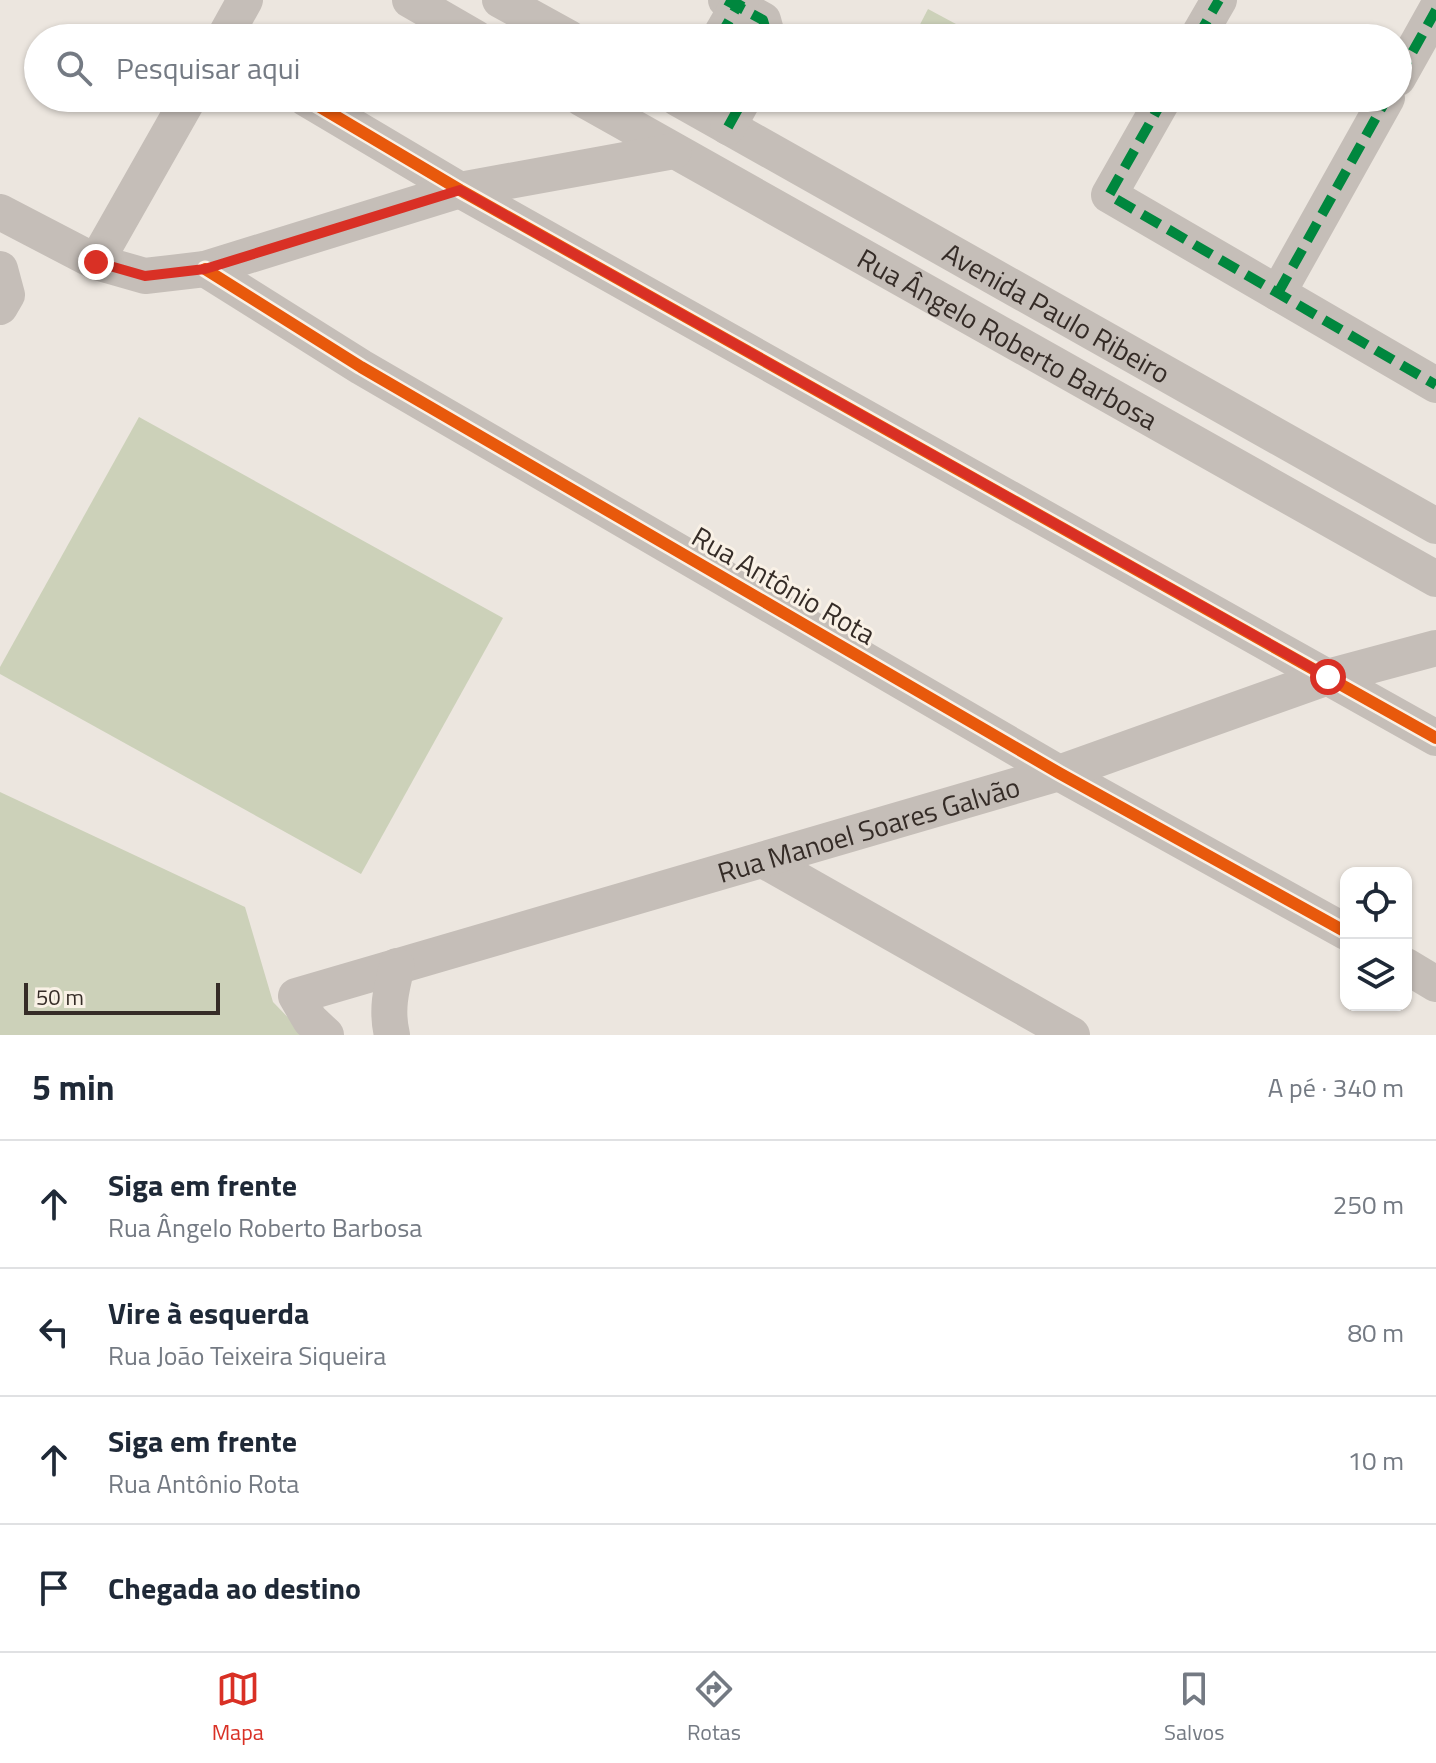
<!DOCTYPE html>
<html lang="pt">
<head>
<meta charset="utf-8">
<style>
	body { margin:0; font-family:"Titillium Web",sans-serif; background:#f2f2f3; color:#1f2937 }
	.controls { position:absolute; right:24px; bottom:24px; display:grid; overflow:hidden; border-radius:16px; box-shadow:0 2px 6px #0004 }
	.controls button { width:72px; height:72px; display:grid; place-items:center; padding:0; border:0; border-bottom:2px solid #e0e1e3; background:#fff; color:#1f2937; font:40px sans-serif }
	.scale { position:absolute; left:24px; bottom:20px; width:196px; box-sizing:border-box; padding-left:8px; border:4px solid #352c27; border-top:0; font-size:22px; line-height:28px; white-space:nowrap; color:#352c27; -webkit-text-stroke:6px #f9f1e6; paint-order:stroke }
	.stop { position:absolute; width:24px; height:24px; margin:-18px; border:6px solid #d93025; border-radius:50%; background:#fff }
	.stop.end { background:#d93025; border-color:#fff; box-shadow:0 2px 8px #0008 }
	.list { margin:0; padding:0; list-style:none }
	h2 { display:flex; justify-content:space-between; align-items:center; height:104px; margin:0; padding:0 32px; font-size:34px }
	h2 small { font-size:26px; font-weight:400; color:#747a83 }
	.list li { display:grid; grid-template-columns:52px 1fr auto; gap:24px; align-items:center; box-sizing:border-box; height:128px; padding:0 32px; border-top:2px solid #e0e1e3 }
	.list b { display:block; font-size:30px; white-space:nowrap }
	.list p { margin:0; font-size:26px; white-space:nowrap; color:#747a83 }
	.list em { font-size:26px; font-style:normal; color:#747a83 }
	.icon { flex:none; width:44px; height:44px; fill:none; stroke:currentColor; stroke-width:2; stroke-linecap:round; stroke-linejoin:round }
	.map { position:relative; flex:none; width:1436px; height:1035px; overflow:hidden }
	.search { position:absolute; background:#fff; box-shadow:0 2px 6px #0004; left:24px; right:24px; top:24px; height:88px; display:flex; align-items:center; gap:20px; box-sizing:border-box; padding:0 28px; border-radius:44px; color:#747a83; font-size:30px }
	.sheet { height:616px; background:#fff }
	nav { display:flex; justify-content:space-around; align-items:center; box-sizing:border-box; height:112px; border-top:2px solid #e0e1e3; background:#fff; font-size:22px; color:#747a83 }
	nav a { display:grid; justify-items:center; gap:4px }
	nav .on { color:#d93025 }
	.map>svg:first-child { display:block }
	.green { fill:#ccd1b9 }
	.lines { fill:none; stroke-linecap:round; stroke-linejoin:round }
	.minor { stroke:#c5beb8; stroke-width:36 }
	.quiet { stroke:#00873e; stroke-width:10; stroke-dasharray:20 10; stroke-linecap:butt }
	.cycleway-casing { stroke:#f9f1e6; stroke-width:17 }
	.cycleway { stroke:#e8590c; stroke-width:12 }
	.route { stroke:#d93025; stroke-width:10 }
	.labels { text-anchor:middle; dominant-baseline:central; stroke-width:6; stroke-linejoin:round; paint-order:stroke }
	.street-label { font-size:28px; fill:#352c27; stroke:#f9f1e6 }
</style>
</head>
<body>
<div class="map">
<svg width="1436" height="1035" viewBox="0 0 1436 1035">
	<rect width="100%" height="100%" fill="#ece6df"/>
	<g class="green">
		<polygon points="928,9 982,38 913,38"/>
		<polygon points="139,417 503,618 361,874 0,674 0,667"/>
		<polygon points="0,792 245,907 273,1002 305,1035 0,1035"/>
	</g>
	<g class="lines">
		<g class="minor">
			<polyline points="410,0 476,38"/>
			<polyline points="500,0 569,38"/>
			<polyline points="726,0 763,20 768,38"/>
			<polyline points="224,38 245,0"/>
			<polyline points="719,38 741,0"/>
			<polyline points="1197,38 1219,0"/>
			<polyline points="1398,78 1436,10"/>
			<polyline points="305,98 460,190 1436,738"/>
			<path id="s1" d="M581,98L1436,579"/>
			<path id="s2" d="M677,98L1436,526"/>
			<polyline points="1164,98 1109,195 1436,385"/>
			<polyline points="728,127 744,98"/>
			<polyline points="0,212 96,262 145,276 205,269 460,190 674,151"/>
			<polyline points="96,262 189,98"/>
			<polyline points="0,269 7,295 0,307"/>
			<polyline points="205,269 361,367 1059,773 1346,932"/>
			<polyline points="1278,293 1387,98"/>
			<polyline points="763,860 1072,1035"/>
			<polyline points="1406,966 1436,984"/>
			<path id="s3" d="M326,1035L310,1020L296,996L1059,773L1328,677L1436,648"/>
			<path d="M392,1035C386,1010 391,990 397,966"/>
		</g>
		<g class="quiet">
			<polyline points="726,0 763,20 768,38"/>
			<polyline points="719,38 741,0"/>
			<polyline points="1197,38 1219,0"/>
			<polyline points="1398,78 1436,10"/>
			<polyline points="1164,98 1109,195 1436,385"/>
			<polyline points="683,101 685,98"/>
			<polyline points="728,127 744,98"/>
			<polyline points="1278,293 1387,98"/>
		</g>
		<defs>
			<g id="cycleway">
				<polyline points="305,98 460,190 1436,738"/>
				<polyline points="205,269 361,367 1059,773 1346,932"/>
			</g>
		</defs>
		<use href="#cycleway" class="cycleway-casing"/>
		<use href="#cycleway" class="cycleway"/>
	</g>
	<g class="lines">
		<polyline class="route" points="96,262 145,276 205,269 460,190 1328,677"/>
	</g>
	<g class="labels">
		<g class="street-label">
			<text stroke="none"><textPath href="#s2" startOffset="436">Avenida Paulo Ribeiro</textPath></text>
			<text stroke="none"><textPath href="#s1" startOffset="490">Rua Ângelo Roberto Barbosa</textPath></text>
			<text transform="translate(784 585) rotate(30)">Rua Antônio Rota</text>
			<text stroke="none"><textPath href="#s3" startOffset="646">Rua Manoel Soares Galvão</textPath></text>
		</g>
	</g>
</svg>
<div class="controls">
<button><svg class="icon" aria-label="locate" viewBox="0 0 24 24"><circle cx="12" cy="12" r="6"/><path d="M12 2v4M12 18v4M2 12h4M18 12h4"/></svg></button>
<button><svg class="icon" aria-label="layers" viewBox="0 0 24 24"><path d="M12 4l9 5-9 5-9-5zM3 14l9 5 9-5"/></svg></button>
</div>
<div class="scale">50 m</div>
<div class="stop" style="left:1328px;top:677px"></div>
<div class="stop end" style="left:96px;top:262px"></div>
<div class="search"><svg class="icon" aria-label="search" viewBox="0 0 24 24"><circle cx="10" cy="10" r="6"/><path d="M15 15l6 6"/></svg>Pesquisar aqui</div>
</div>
<section class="sheet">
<h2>5 min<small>A pé · 340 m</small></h2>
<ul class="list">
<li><svg class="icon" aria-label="ahead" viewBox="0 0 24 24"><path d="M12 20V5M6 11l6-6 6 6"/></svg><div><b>Siga em frente</b><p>Rua Ângelo Roberto Barbosa</p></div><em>250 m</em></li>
<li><svg class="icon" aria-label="left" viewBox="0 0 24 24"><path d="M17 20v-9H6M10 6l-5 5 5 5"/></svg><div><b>Vire à esquerda</b><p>Rua João Teixeira Siqueira</p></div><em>80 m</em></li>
<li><svg class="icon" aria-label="ahead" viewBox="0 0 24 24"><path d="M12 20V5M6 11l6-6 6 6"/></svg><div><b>Siga em frente</b><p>Rua Antônio Rota</p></div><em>10 m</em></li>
<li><svg class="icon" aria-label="arrive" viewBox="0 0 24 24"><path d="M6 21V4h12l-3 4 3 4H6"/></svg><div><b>Chegada ao destino</b></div></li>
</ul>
</section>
<nav>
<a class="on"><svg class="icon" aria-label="map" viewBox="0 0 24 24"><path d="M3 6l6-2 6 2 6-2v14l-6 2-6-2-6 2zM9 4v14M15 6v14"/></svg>Mapa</a>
<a><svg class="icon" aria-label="directions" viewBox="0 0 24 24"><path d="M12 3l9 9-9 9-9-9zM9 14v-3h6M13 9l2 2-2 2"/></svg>Rotas</a>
<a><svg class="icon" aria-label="saved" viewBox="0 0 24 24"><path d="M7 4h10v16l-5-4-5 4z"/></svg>Salvos</a>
</nav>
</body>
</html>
